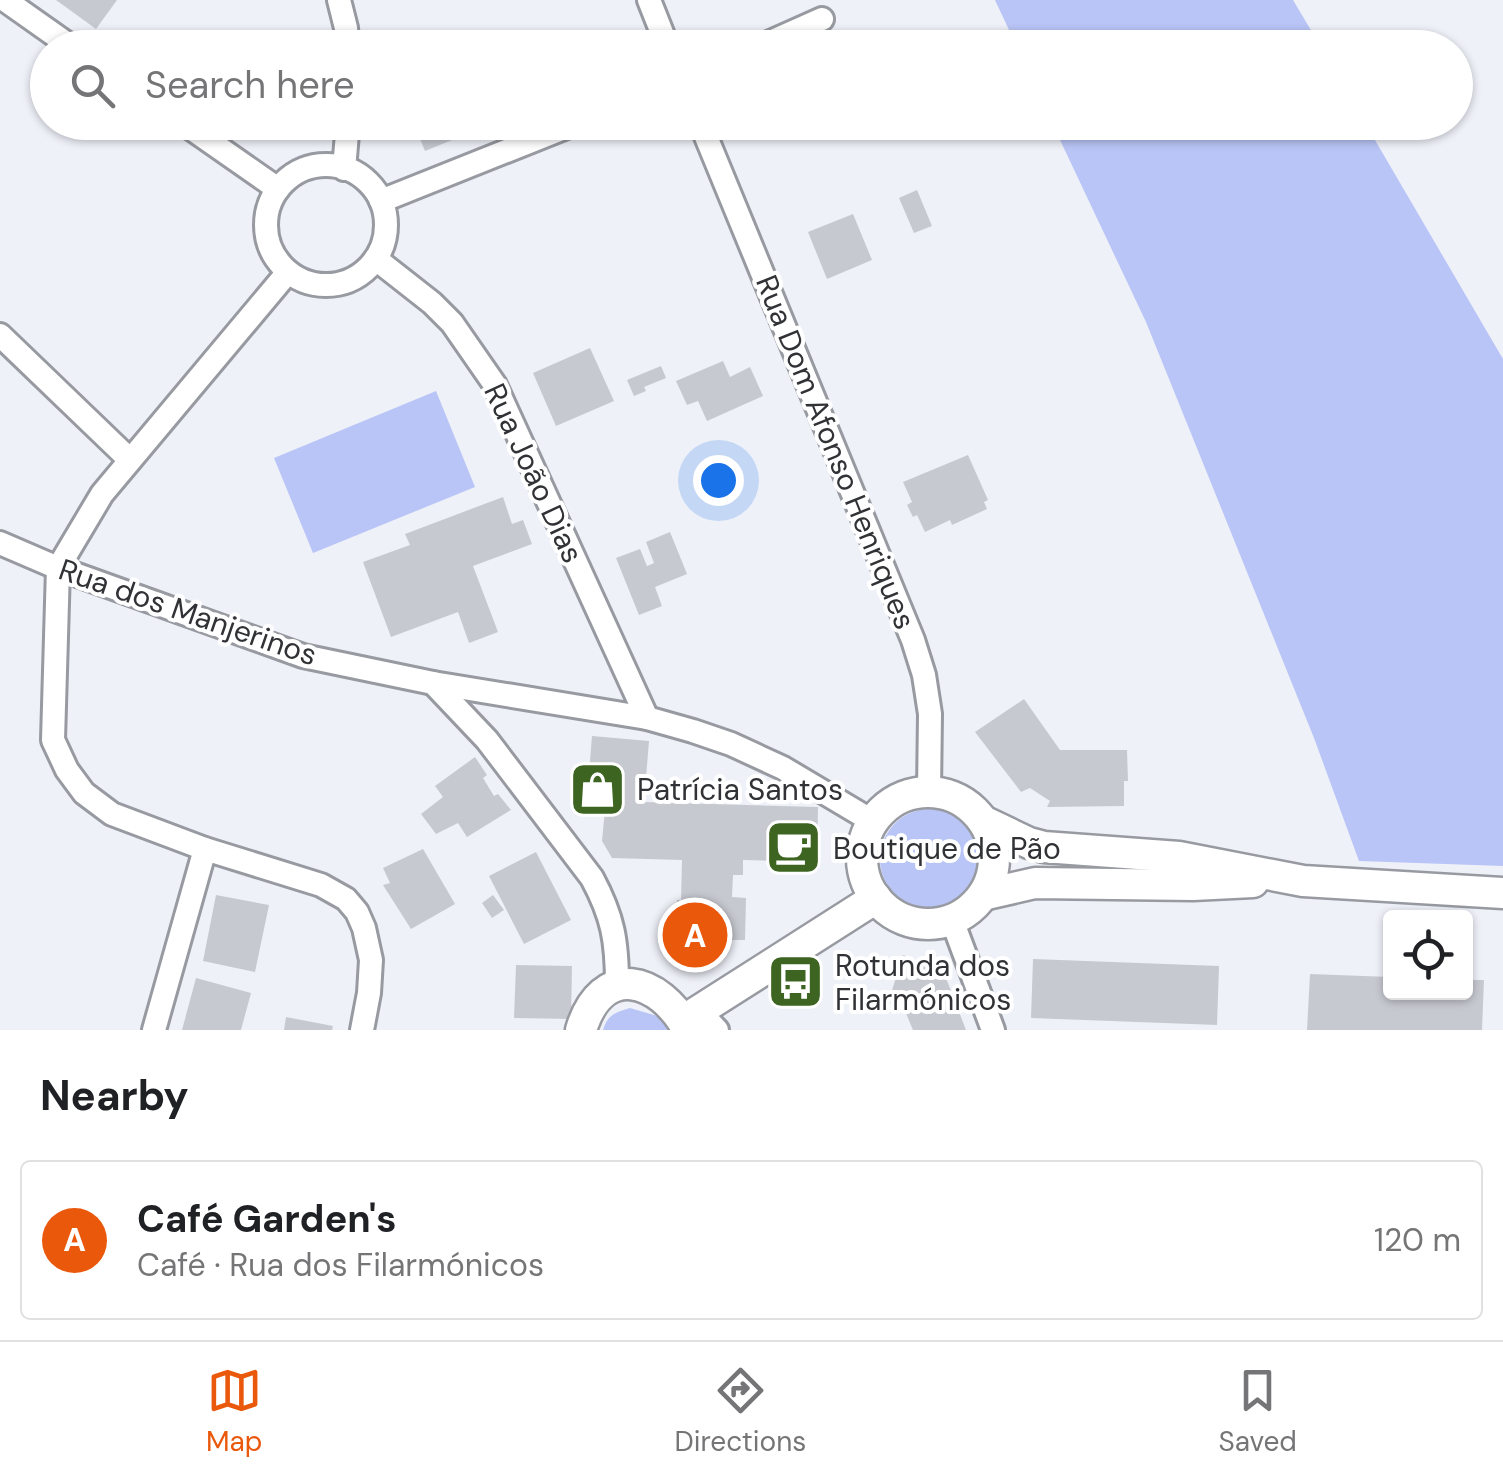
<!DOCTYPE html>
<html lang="en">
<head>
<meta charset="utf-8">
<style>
	body { margin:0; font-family:"DM Sans",sans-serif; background:#f2f2f2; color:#202124 }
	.controls { position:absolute; right:30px; bottom:30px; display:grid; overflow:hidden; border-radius:10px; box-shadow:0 2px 8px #0004 }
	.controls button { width:90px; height:90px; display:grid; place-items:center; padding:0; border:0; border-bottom:2px solid #e0e0e0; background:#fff; color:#202124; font:50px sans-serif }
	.you { position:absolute; left:718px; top:480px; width:35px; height:35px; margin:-25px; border:8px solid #fff; border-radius:50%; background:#1a73e8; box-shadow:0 0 0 15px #1a73e833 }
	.badge { display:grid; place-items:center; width:65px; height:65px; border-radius:50%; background:#ea580c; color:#fff; font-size:32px; font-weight:700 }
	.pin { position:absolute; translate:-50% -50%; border:5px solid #fff; box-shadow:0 2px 10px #0006 }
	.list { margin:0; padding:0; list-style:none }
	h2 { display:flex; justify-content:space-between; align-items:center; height:130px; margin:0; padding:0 40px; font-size:42px }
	h2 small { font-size:32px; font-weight:400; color:#757577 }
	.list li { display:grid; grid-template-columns:65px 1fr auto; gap:30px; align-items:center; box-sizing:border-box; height:160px; margin:0 20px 20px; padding:0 20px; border:2px solid #e0e0e0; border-radius:10px }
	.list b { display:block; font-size:38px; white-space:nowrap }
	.list p { margin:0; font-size:32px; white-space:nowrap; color:#757577 }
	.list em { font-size:32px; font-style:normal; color:#757577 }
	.icon { flex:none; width:55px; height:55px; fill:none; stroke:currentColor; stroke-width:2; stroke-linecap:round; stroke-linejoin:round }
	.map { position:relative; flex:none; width:1503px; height:1030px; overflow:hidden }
	.search { position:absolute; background:#fff; box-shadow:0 2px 8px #0004; left:30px; right:30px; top:30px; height:110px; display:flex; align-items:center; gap:25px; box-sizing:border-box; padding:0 35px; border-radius:55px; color:#757577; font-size:38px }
	.sheet { height:310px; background:#fff }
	nav { display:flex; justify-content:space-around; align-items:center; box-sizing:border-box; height:140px; border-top:2px solid #e0e0e0; background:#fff; font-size:28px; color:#757577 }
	nav a { display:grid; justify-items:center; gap:5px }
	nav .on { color:#ea580c }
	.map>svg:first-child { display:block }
	.green { fill:#b9c5f6 }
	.building { fill:#c7c9d1 }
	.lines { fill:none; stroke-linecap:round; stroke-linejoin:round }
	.street-casing { stroke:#989aa1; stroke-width:28 }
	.secondary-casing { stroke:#989aa1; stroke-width:35 }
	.street { stroke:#fff; stroke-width:22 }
	.secondary { stroke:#fff; stroke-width:30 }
	.labels { text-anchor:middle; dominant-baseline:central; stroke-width:8; stroke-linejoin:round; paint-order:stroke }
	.street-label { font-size:30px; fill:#313235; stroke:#fff }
	.poi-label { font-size:30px; fill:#313235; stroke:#fff; text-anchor:start }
</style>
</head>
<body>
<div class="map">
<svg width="1503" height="1030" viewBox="0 0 1503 1030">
	<rect width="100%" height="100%" fill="#eff1f9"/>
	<g class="green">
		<polygon points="995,0 1293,0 1321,47 1017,47"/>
		<polygon points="1052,123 1365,123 1503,359 1503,866 1359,861 1314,738 1146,322"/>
		<polygon points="436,391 475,487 313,553 274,458"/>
		<circle cx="930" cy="859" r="50"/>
		<path d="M630,1008L664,1018L675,1030H603C607,1015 616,1012 630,1008Z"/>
	</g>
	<g class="building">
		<polygon points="56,0 117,0 96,29"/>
		<polygon points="413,122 458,122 462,136 425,151"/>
		<polygon points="917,190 932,226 914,233 899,198"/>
		<polygon points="853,214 872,260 827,279 808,232"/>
		<polygon points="590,348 614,401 556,426 533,373"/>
		<polygon points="723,361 730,377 750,367 763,396 707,421 698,401 687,405 676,381"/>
		<polygon points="661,366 666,378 644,387 646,391 634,396 627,380"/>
		<polygon points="968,455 988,500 984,502 987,509 952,525 950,520 925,532 917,515 913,517 907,505 912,502 903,482"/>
		<polygon points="503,497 512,524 523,520 532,544 473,566 498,632 469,643 458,612 391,637 363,562 410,545 405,534"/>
		<polygon points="670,532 687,574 655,587 662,606 639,615 616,558 640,549 647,566 654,563 646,542"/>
		<polygon points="1024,699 1060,750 1127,750 1128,781 1124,781 1124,806 1047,807 1050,801 1030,788 1021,792 975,732"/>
		<polygon points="592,736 649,741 644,802 818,807 817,862 743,860 743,875 733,875 732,897 746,898 745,940 720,940 720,935 708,935 707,953 676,952 677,900 681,900 682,860 612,858 602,841 606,799 587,797"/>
		<polygon points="475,757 487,775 483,778 494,796 498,794 511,810 467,837 458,823 436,834 421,814 443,797 435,786"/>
		<polygon points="423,849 455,904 411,929 383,885 390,883 383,868"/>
		<polygon points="536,852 571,920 524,944 489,876"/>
		<polygon points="216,895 269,905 255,972 203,961"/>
		<polygon points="493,895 504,910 492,918 482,903"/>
		<polygon points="903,955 943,970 966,1030 913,1030 905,1011 888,1003"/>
		<polygon points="1033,959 1219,966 1217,1025 1031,1018"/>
		<polygon points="516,965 572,966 571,1019 514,1018"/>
		<polygon points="1310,974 1390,977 1390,992 1466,992 1466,980 1484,980 1482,1030 1307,1030"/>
		<polygon points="196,978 251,993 241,1030 182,1030"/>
		<polygon points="286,1017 333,1026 332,1030 284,1030"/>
	</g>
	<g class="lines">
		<defs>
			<g id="street">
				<polyline points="5,0 73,48"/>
				<polyline points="339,0 346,28 348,48"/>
				<polyline points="649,0 668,48"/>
				<polyline points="757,48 822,19"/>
				<polyline points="182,122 278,189"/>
				<polyline points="700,122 913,640 924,675 930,714 929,792"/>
				<circle cx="326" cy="225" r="60"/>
				<polyline points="344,169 348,122"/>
				<polyline points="381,201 579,122"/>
				<polyline points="376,259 432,303 452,323 495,385 647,718"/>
				<polyline points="0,335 130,460"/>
				<polyline points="0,543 58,568 303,656 433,683 647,718 693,731 731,744 783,768 872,821"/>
				<path d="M433,683L487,740L592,878C613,917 617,941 617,985"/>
				<polyline points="205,849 321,885 346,899 357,912 364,928 371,960 369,993 362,1030"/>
				<polyline points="952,920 993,1030"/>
				<polyline points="699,1011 717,1030"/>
				<polyline points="154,1030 205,849 112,814 84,793 67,770 53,740 58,568 102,494 288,272"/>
			</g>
			<g id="secondary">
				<circle cx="928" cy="858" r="66"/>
				<polyline points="983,821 1029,843 1044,847 1179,857 1303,881 1503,893"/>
				<polyline points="983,895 1035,883 1193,885 1253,882"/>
				<polyline points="683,1021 876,898"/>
				<path d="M581,1030C602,961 659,977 688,1030"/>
			</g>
		</defs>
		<use href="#street" class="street-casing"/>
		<use href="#secondary" class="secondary-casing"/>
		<use href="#street" class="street"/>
		<use href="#secondary" class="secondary"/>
	</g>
	<defs>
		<symbol id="shop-square" viewBox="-11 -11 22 22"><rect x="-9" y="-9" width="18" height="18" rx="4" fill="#3d6521" stroke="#fff"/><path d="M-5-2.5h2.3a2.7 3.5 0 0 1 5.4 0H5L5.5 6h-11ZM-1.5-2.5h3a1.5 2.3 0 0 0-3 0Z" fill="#fff"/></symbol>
		<symbol id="cafe-square" viewBox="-11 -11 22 22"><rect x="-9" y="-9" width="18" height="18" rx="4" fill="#3d6521" stroke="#fff"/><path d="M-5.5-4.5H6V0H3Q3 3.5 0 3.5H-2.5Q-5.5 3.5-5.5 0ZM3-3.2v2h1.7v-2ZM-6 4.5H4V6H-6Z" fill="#fff"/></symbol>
		<symbol id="bus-square" viewBox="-11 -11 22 22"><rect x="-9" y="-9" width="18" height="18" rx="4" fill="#3d6521" stroke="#fff"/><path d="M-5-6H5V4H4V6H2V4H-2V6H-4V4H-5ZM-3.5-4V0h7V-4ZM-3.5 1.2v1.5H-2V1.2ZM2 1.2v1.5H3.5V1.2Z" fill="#fff"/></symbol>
	</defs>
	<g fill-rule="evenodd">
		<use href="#shop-square" x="566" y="758" width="63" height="63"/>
		<use href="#cafe-square" x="762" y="816" width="63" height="63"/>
		<use href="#bus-square" x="764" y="950" width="63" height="63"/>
	</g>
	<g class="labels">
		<g class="street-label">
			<text transform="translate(836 452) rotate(68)">Rua Dom Afonso Henriques</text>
			<text transform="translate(534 473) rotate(65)">Rua João Dias</text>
			<text transform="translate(188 612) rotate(19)">Rua dos Manjerinos</text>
		</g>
		<g class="poi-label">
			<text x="637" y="789">Patrícia Santos</text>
			<text x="833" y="848">Boutique de Pão</text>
			<text x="835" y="965">Rotunda dos<tspan x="835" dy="34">Filarmónicos</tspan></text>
		</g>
	</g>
</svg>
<div class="controls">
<button><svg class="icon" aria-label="locate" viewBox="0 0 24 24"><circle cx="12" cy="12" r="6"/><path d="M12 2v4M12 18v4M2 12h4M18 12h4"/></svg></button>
</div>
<div class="you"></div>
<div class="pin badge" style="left:695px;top:935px">A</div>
<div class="search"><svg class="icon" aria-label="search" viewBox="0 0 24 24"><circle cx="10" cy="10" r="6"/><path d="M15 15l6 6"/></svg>Search here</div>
</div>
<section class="sheet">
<h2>Nearby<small></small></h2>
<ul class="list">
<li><span class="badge">A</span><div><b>Café Garden's</b><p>Café · Rua dos Filarmónicos</p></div><em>120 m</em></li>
</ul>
</section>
<nav>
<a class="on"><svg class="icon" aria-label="map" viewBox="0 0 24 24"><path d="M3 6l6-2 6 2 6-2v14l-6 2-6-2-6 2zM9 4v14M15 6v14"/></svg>Map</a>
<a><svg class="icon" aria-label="directions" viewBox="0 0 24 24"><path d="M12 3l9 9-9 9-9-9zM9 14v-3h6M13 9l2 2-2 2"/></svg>Directions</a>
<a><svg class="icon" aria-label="saved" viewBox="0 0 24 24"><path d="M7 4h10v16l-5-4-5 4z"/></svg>Saved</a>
</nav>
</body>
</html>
